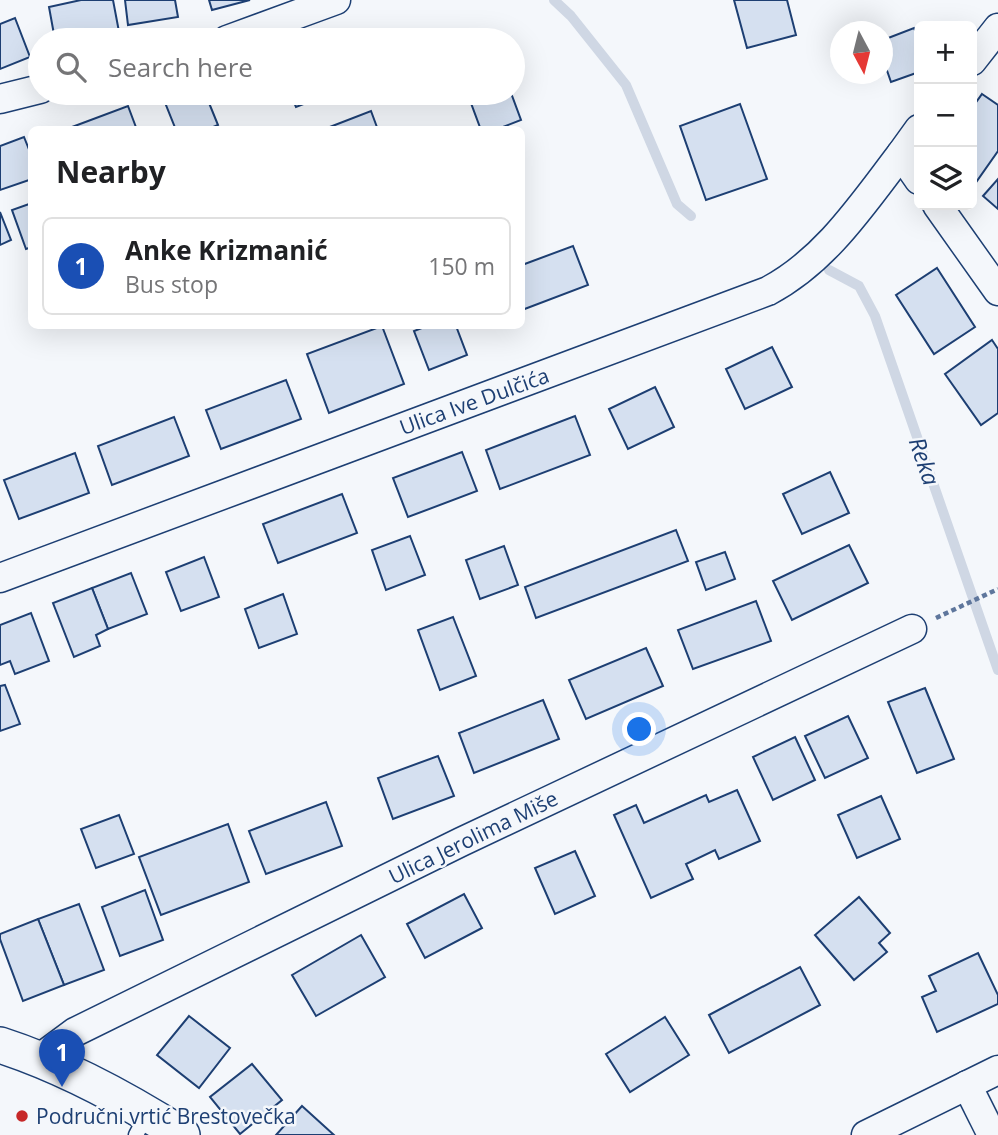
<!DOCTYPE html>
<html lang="en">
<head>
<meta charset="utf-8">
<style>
	body { margin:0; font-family:"Open Sans",sans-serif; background:#f2f2f2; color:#202124 }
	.controls { position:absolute; right:21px; top:21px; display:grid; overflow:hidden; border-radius:10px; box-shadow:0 7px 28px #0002 }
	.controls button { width:63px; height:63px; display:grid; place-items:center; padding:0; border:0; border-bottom:2px solid #e0e0e0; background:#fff; color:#202124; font:35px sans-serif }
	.compass { position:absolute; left:830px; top:21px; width:63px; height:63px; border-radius:50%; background:#fff; box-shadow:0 7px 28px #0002; rotate:173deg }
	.you { position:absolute; left:640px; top:730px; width:24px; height:24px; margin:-18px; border:5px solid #fff; border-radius:50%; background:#1a73e8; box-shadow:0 0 0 10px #1a73e833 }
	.badge { display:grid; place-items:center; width:46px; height:46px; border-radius:50%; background:#2563eb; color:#fff; font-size:23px; font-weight:700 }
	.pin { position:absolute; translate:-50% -58px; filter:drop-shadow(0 2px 4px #0008) }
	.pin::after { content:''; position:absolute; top:37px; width:24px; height:21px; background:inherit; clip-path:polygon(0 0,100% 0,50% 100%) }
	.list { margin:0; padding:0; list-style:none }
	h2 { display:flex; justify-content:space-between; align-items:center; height:91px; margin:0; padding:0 28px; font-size:30px }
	h2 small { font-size:23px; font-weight:400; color:#757577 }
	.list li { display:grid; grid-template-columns:46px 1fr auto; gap:21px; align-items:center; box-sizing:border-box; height:98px; margin:0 14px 14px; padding:0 14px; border:2px solid #e0e0e0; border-radius:10px }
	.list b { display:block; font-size:26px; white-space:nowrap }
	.list p { margin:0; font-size:23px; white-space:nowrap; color:#757577 }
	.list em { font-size:23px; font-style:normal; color:#757577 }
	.icon { flex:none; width:38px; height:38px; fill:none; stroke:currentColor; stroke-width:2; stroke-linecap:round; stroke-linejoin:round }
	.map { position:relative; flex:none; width:998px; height:1135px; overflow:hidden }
	.search { position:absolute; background:#fff; box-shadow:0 7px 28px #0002; left:28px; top:28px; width:497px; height:77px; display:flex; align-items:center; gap:18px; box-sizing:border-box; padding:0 24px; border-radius:38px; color:#757577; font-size:26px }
	.panel { position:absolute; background:#fff; box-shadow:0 7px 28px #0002; left:28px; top:126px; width:497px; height:203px; border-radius:10px }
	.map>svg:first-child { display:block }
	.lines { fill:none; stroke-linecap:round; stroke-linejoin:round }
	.stream { stroke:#cfd7e4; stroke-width:10 }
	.building { fill:#d5e0f0; stroke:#1d3f73; stroke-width:2 }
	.service-casing { stroke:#1d3f73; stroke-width:17 }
	.minor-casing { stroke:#1d3f73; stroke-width:31 }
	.tertiary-casing { stroke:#1d3f73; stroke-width:38 }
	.path { stroke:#5e769c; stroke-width:4.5; stroke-dasharray:5 3.5; stroke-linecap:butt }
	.service { stroke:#f4f7fb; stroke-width:14 }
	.minor { stroke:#f4f7fb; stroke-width:28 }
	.tertiary { stroke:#f4f7fb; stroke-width:35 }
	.poi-dot { fill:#c62828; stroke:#f4f7fb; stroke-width:2.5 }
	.labels { text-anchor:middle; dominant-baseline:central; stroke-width:5; stroke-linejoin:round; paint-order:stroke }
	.street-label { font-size:21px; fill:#1d3f73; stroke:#f4f7fb }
	.poi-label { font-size:21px; fill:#1d3f73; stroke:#f4f7fb; text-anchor:start }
	.water-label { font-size:23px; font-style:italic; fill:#1d3f73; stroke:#f4f7fb }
</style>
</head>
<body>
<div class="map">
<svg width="998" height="1135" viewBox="0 0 998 1135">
	<rect width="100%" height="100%" fill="#f4f7fb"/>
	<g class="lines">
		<g class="stream">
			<polyline points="554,0 571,16 626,85 677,204 691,216"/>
			<polyline points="829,270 859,286 875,316 998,670"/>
		</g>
	</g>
	<g class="building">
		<polygon points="81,0 113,0 120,37 103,40 55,40 49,7"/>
		<polygon points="125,0 175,0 178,17 128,25"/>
		<polygon points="209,0 250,0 212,10"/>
		<polygon points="734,0 787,0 796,35 747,48"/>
		<polygon points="15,18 30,57 0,69 0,24"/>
		<polygon points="914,28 919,41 919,72 891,82 883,59 883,40"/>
		<polygon points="184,93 205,93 218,125 206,130 176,130 164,100"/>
		<polygon points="290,93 332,93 296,107"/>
		<polygon points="474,93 511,93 521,120 495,130 481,130 468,95"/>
		<polygon points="982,94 998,105 998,151 972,188 972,108"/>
		<polygon points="740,104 767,179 706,200 680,126"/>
		<polygon points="128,106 137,130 64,130"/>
		<polygon points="371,111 378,130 322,130"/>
		<polygon points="24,137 32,157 32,179 0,190 0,146"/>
		<polygon points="998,179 998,209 983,196"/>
		<polygon points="32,203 32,247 26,249 12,210"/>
		<polygon points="0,212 11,240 0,245"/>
		<polygon points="573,246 588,285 522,310 522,265"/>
		<polygon points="937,268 975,327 934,354 896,295"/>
		<polygon points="382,326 404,384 329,413 307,354"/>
		<polygon points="427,326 456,326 467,355 429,370 414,331"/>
		<polygon points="992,340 998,349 998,413 981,425 945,374"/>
		<polygon points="772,347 792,387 745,409 726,369"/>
		<polygon points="286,380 301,419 221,449 206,410"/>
		<polygon points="655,387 674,427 628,449 609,409"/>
		<polygon points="575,416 590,455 500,489 486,450"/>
		<polygon points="174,417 189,456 112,485 98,446"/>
		<polygon points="462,452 477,491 408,517 393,478"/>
		<polygon points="75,453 89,493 19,519 4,480"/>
		<polygon points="830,472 849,513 802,534 783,494"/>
		<polygon points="342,494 357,533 278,563 263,524"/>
		<polygon points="676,530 688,561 536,618 525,587"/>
		<polygon points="410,536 425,575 386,590 372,550"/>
		<polygon points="849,545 868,583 792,620 773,581"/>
		<polygon points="504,546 518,585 480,599 466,560"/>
		<polygon points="725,552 735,579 706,590 696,562"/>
		<polygon points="204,557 219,597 181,611 166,572"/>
		<polygon points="131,573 147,614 108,629 92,588"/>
		<polygon points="92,588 108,629 96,635 100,646 74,657 53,603"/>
		<polygon points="283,594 297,634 259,648 245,609"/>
		<polygon points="756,601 771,641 693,669 678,630"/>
		<polygon points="31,613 49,661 15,674 10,661 0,665 0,625"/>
		<polygon points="453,617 476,676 440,690 418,630"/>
		<polygon points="646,648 663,686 586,719 569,680"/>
		<polygon points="5,685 20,724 0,731 0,686"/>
		<polygon points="925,688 954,759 917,773 888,702"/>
		<polygon points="543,700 559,739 474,773 459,733"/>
		<polygon points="848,716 868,758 825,778 805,736"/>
		<polygon points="795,737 815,780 773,800 753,757"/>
		<polygon points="438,756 454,796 393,819 378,778"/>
		<polygon points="737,790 760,841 719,859 715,850 686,864 693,879 651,898 614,815 636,805 644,823 706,795 709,802"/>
		<polygon points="881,796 900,839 857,858 838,815"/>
		<polygon points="326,802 342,846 266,874 249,831"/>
		<polygon points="119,815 134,854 96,868 81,829"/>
		<polygon points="228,824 249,882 161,915 139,857"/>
		<polygon points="575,851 595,896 555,914 535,868"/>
		<polygon points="145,890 163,940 120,956 102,907"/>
		<polygon points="464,894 482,928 425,958 407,924"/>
		<polygon points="859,897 890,933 879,943 887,952 854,980 815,935"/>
		<polygon points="79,904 104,970 64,985 38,919"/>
		<polygon points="38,919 64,985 23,1001 0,939 0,934"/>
		<polygon points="361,935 385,977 316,1016 292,975"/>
		<polygon points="978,953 998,995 998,1004 937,1032 922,997 936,991 929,976"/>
		<polygon points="800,967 820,1005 729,1053 709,1015"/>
		<polygon points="189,1016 230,1048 199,1088 157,1055"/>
		<polygon points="665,1017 689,1055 630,1092 606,1054"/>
		<polygon points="252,1064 282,1100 240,1134 210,1097"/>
		<polygon points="302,1106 334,1135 276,1135"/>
	</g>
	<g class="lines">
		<defs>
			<polyline id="service" points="136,1135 147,1114"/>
			<g id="minor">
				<polyline points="227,40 336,0"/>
				<polyline points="972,61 998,28"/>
				<polyline points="0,99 40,89"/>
				<polyline points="919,129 901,154 919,180"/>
				<polyline points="937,205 998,291"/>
				<path d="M0,578L768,291C825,261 862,205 901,154"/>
				<polyline points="40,1058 75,1032 461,842 912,629"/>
				<polyline points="967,1085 992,1135"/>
				<polyline points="866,1135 998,1070"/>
			</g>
			<path id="tertiary" d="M0,1045C65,1066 124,1098 182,1135"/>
		</defs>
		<use href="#service" class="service-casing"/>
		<use href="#minor" class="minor-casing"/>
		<use href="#tertiary" class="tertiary-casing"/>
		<g class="path">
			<polyline points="167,40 201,31"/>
			<polyline points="936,618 998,589"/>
		</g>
		<use href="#service" class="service"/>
		<use href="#minor" class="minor"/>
		<use href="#tertiary" class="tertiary"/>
	</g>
	<circle class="poi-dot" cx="22" cy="1116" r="7"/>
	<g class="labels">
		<g class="street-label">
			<text transform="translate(474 401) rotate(-20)">Ulica Ive Dulčića</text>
			<text transform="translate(473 837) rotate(-26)">Ulica Jerolima Miše</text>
		</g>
		<g class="poi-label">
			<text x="36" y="1116">Područni vrtić Brestovečka</text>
		</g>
		<g class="water-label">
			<text transform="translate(925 461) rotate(71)">Reka</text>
		</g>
	</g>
</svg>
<div class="controls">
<button>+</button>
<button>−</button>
<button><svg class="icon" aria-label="layers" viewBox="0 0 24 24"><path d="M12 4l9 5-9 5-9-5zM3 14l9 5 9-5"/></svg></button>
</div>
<svg class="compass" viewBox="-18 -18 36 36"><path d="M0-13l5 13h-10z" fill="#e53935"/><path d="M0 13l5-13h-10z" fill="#757577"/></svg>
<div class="you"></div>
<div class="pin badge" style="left:62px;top:1087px;background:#1a4fb4">1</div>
<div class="search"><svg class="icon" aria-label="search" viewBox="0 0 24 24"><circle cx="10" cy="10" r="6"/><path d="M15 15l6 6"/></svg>Search here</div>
<section class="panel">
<h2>Nearby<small></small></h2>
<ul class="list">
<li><span class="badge" style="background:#1a4fb4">1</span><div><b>Anke Krizmanić</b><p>Bus stop</p></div><em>150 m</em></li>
</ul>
</section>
</div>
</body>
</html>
